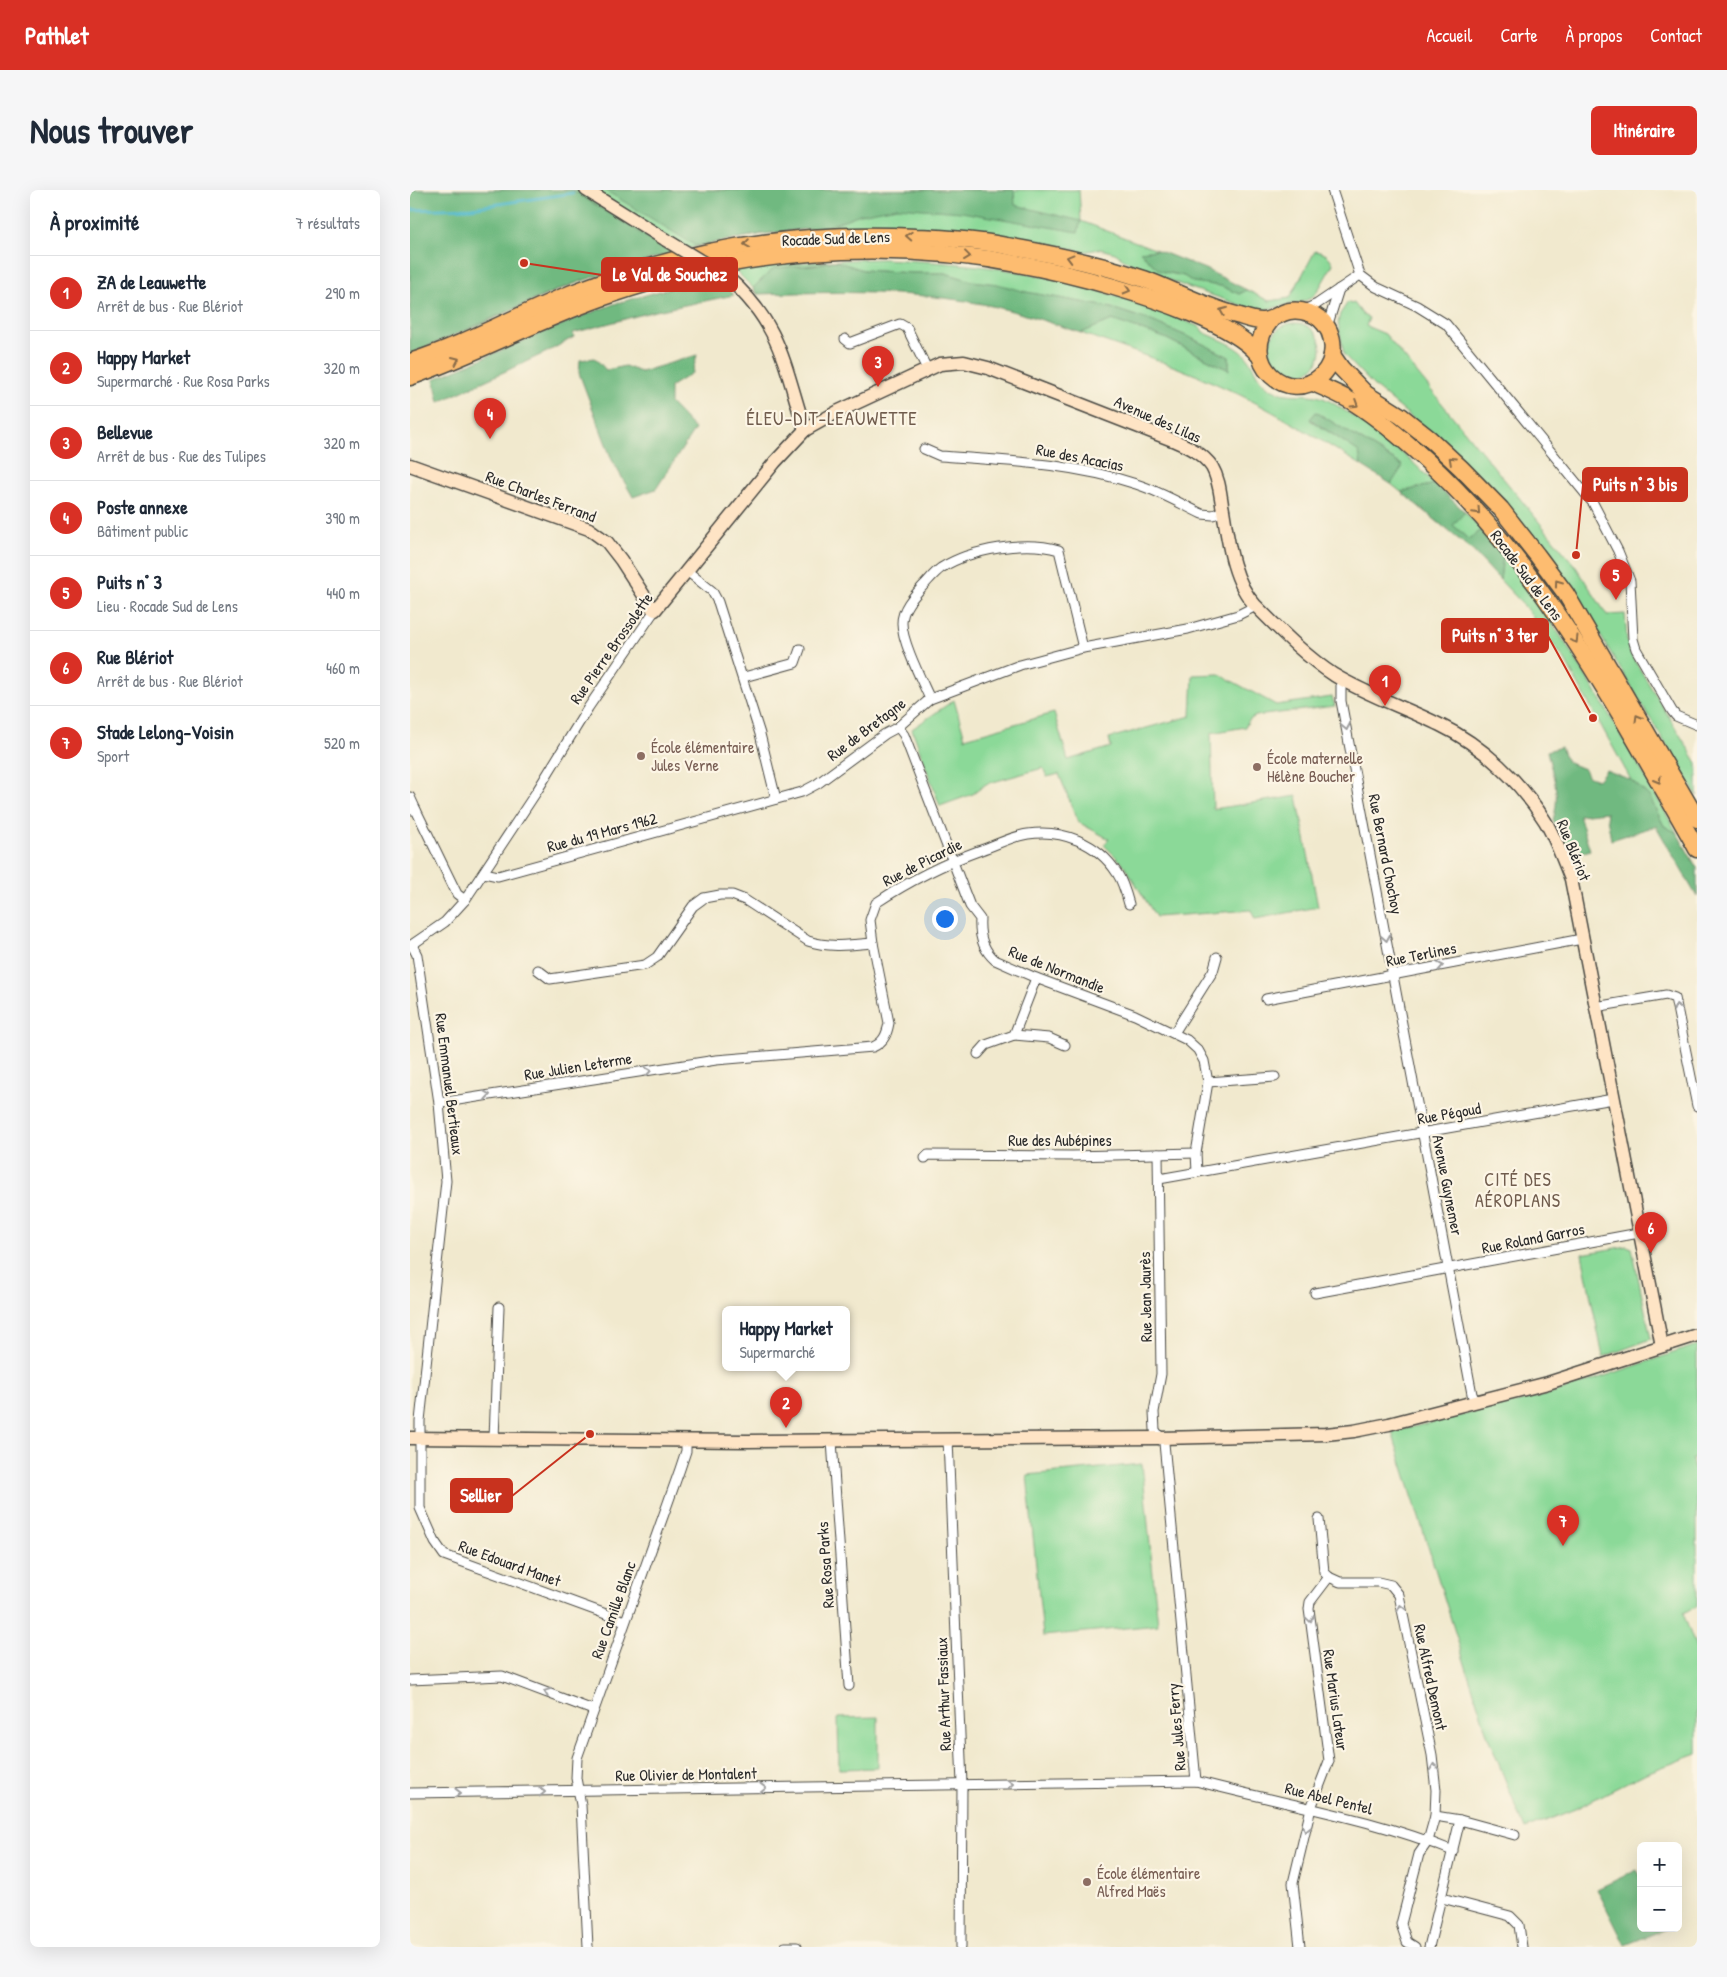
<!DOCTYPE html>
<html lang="fr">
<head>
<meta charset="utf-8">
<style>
	body { margin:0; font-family:"Patrick Hand",sans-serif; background:#f6f6f7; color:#1f2937 }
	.controls { position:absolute; right:15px; bottom:15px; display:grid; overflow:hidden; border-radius:8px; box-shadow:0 5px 20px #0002 }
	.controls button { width:45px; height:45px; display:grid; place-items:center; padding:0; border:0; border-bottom:1px solid #e0e1e3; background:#fff; color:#1f2937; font:25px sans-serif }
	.you { position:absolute; left:534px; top:728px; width:18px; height:18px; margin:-12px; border:4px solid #fff; border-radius:50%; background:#1a73e8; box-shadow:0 0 0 8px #1a73e833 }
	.badge { display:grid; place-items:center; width:32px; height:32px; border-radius:50%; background:#d93025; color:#fff; font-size:16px; font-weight:700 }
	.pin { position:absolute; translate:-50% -41px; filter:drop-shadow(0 1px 2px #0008) }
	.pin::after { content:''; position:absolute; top:26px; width:18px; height:15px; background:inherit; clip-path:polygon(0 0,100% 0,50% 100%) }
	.popup { position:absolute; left:312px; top:1116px; width:128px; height:65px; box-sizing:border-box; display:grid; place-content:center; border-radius:8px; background:#fff; filter:drop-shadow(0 1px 4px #0005); font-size:16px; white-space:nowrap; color:#747a83 }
	.popup b { font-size:19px; color:#1f2937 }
	.popup::after { content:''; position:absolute; left:50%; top:100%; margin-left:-10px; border:10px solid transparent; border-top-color:#fff }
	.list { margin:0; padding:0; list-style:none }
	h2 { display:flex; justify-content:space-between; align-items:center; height:65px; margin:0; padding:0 20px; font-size:21px }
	h2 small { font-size:16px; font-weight:400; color:#747a83 }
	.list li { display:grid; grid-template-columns:32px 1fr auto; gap:15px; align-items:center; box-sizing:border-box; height:75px; padding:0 20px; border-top:1px solid #e0e1e3 }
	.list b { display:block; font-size:19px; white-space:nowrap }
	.list p { margin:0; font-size:16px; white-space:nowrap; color:#747a83 }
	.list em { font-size:16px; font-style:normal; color:#747a83 }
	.map { position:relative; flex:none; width:1287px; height:1757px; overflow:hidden; border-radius:8px }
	header { display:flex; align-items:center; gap:30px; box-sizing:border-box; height:70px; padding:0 25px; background:#d93025; color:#fff }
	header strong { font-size:24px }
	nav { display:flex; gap:28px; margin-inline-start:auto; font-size:18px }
	.intro { display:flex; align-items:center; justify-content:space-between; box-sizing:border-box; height:120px; padding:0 30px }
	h1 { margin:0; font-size:35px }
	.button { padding:12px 22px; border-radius:8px; background:#d93025; color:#fff; font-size:18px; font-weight:700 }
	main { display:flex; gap:30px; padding:0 30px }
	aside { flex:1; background:#fff; border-radius:8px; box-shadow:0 5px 20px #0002 }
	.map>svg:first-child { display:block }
	.green { fill:#8bd998; stroke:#5b8262 }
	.forest { fill:#70b980; stroke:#4e7256 }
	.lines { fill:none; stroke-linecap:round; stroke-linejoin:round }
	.stream { stroke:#4eb8cb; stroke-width:3 }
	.street-casing { stroke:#494843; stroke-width:11 }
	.secondary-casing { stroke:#494843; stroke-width:15 }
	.highway-casing { stroke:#494843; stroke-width:19 }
	.street { stroke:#fff; stroke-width:9 }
	.secondary { stroke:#fee4c5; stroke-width:12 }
	.highway { stroke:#fdbc6f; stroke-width:16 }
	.secondary-bridge-casing { stroke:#494843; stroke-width:15; stroke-linecap:butt }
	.secondary-bridge { stroke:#fee4c5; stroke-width:12 }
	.oneway { stroke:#8a6c4a }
	.oneway2 { stroke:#a0a0a0 }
	.education-dot { fill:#8d6e63; stroke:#fcf5e5; stroke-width:2 }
	.labels { text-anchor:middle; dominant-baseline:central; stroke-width:4.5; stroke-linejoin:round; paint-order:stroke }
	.street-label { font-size:16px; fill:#2b2b2b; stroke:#fcf5e5 }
	.education-label { font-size:16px; fill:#785e54; stroke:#fcf5e5; text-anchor:start }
	.neighbourhood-label { font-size:18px; letter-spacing:1px; fill:#705c4d; stroke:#fcf5e5 }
	.quarter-label { font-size:19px; letter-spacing:1px; fill:#705c4d; stroke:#fcf5e5 }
	.leader { fill:none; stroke:#c8321e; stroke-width:2 }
	.callout-dot { fill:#c8321e; stroke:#fcf5e5; stroke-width:2 }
	.callout { fill:#c8321e; stroke:#c8321e; stroke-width:2 }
	.callout-label { font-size:18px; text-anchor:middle; font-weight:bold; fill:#fff }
</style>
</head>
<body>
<header>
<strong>Pathlet</strong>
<nav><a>Accueil</a><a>Carte</a><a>À propos</a><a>Contact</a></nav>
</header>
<div class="intro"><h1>Nous trouver</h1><a class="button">Itinéraire</a></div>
<main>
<aside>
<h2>À proximité<small>7 résultats</small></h2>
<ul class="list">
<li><span class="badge">1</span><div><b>ZA de Leauwette</b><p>Arrêt de bus · Rue Blériot</p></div><em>290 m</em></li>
<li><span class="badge">2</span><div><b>Happy Market</b><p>Supermarché · Rue Rosa Parks</p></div><em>320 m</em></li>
<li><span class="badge">3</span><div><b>Bellevue</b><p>Arrêt de bus · Rue des Tulipes</p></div><em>320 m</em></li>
<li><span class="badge">4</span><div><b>Poste annexe</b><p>Bâtiment public</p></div><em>390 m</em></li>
<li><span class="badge">5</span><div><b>Puits n° 3</b><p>Lieu · Rocade Sud de Lens</p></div><em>440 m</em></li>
<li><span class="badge">6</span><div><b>Rue Blériot</b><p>Arrêt de bus · Rue Blériot</p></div><em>460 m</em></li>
<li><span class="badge">7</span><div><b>Stade Lelong-Voisin</b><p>Sport</p></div><em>520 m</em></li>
</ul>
</aside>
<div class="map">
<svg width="1287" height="1757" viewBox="0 0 1287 1757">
	<rect width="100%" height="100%" fill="#fcf5e5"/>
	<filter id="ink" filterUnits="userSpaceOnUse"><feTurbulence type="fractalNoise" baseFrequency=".02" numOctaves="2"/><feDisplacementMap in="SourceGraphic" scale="10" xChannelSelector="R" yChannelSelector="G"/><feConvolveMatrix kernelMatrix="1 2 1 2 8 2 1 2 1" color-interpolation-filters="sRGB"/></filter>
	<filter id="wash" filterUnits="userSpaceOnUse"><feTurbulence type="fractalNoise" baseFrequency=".0096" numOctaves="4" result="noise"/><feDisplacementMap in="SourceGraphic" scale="20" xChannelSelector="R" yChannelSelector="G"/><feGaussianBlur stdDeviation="1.12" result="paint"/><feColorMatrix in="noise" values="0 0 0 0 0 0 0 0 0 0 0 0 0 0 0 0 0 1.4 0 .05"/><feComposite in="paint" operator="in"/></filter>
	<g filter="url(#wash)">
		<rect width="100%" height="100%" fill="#f1e9ce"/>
		<g class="green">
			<path d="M0,0H669L671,31L747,60L730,62L750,81L774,86L783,92L811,96L829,104L837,100L859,111L880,108L905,61C915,63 919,65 923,74L907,102L901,108L892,112L852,120L839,118L772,95L724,76L705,63L690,59L672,62L643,54L585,45C564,32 545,41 522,39C412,29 299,47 194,83C146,99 101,121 55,142Z"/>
			<path d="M473,69C510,71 547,73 584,78C655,87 724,110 790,137L793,142C807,149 825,154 836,166C845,178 847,191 861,199C878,209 896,201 913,208C923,212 933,220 943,226C973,246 1000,268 1025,294L991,302L981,294L992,275L906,222L900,230L950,262L951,275C909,249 866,222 822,201C773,178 722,161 671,143L702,130L755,148L819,180V167L781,148L739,130L698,117L616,102L587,94L562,91L535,83H502L453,80L425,71L404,75L364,78L343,98L325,80C375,73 423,70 473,69Z"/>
			<polygon points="938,112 941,114 944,113 953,125 959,128 956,136 975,144 1166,377 1197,425 1215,424 1217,451 1220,463 1287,573 1287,606 1175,420 1145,378 1001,227 964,196 934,165 928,133 930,124"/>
			<circle cx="885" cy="159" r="26"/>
			<polygon points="1055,322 1072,340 1058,349 1042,334"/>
			<path d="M1093,366C1161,452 1213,548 1267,643L1254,636L1239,606L1221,590L1155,470L1112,413L1090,390Z"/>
			<polygon points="809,484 866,515 922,507 925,516 846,526 839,530 835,537 801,543 803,619 887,606 908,717 845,729 841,720 746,727 714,675 694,655 699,649 668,632 649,584 637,587 633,578 576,594 563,604 530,616 502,539 544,510 555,548 644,523 658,570 701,557 699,548 781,526 783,485"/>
			<polygon points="1217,1056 1222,1058 1241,1149 1193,1167 1172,1064"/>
			<polygon points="1287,1155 1287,1267 1282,1269 1287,1297 1287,1416 1273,1423 1287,1461 1287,1564 1236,1583 1165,1619 1115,1639 1078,1547 982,1242 1141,1204"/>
			<polygon points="732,1274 748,1435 633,1446 617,1285"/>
			<polygon points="468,1527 468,1578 429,1579 428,1528"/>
		</g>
		<g class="forest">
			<path d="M0,0H162L262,63C222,75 183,86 145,101C96,121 49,144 0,164Z"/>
			<polygon points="195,0 604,0 605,15 671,31 668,42 552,22 487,17 450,24 416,37 352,44 286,56"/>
			<polygon points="747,60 795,79 837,100 829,104 811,96 783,92 774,86 750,81 730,62"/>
			<path d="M425,71L453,80L502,83H535L562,91L587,94L616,102L698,117L739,130L781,148L819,167V180L755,148L702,130L671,143C635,131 599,118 561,112C491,100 418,102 347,104L343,98L364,78L404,75Z"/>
			<polygon points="302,86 324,105 241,122 163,143 164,147 137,162 29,212 24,189 167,128 204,114"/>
			<polygon points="287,165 282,183 260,197 260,213 285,239 246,299 223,307 202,270 169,183 170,170 185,168 196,180 215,176 231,182"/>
			<polygon points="906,222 993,276 981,294 951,275 949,262 900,229"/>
			<polygon points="1025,294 1055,322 1043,335 1058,349 1072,340 1093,366 1090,390 1063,361 991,302"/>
			<path d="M1151,557L1157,572L1174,579L1177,586L1188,590L1196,580L1221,590L1239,606L1254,636L1267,643L1287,678V707L1246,636L1201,650L1196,622L1169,625L1180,660L1161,667L1143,630C1151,602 1143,588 1137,561Z"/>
			<polygon points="1227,1680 1231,1687 1231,1738 1258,1738 1215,1755 1187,1699"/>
		</g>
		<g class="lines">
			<polyline class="stream" points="0,20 61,18 163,3"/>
		</g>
	</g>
	<g filter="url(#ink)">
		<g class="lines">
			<defs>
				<g id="street">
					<polyline points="922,0 950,85 966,97 1007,116 1036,134 1183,313 1208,361 1220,391 1223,449 1226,459 1262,521 1266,526 1287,535"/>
					<polyline points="892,121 907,114 950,85"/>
					<polyline points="917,137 929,99"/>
					<polyline points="435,149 440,153 490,134 497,138 517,179"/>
					<path d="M514,259L530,266C597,271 661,273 726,294C749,301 771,314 792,324L803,325L813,321"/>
					<polyline points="277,381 302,401 308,412 350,544 366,609"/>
					<polyline points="334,487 385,473 390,459"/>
					<polyline points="931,489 931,511 1062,1204 1065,1211"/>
					<path d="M520,509C512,491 492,452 492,433C492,419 503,407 512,397C518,391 524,383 531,378C561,359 615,350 649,360L673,458"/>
					<path d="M488,537L494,545L560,716L570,729C569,744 572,759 585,770L626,788L725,825L777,850L788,860L794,871L798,892"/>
					<polyline points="0,607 6,620"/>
					<polyline points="0,620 6,620 47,704 55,710"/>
					<polyline points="74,683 88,686 392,602 407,594 475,544 488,537 520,509 610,475 673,458 778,439 828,425 846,416"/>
					<polyline points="2,755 7,765 29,913 36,991 10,1231 10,1318 25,1352 34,1365 215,1431"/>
					<polyline points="0,756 35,732 55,710 127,601 178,518 245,420"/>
					<path d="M128,780L140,789L235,775L247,767L283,716L294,708L310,705H322L335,710L398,751C419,758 441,755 463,753"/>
					<polyline points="856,809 1172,749"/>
					<polyline points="1185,817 1256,805 1265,808 1287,916"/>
					<polyline points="764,843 803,781 807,767"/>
					<polyline points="604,845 639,848 655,855"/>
					<polyline points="568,864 576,855 604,845 626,788"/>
					<path d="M29,913L306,870L463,857C474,852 477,844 479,833L463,753L460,730L466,713C499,691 535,673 571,660C586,655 603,646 618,644C652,639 688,653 707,683C713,692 716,703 719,714"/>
					<polyline points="748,964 751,1184 744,1222 745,1240 754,1253 786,1591"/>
					<polyline points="515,968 518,965 662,966 786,963"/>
					<polyline points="787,982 786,963 798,892 865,887"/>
					<polyline points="749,989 1203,909"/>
					<polyline points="905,1103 1229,1043"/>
					<polyline points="84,1249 89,1117"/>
					<polyline points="538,1249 552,1594 551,1757"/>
					<polyline points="422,1251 439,1496"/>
					<polyline points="909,1329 914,1382 919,1387"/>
					<polyline points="919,1387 930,1392 968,1392 981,1395 989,1405 1022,1565 1026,1600 1025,1626 1018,1651 1009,1664 991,1734 997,1752 1005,1757"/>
					<polyline points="0,1490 92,1486 183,1520"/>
					<path d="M0,1603L786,1591C872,1614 960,1627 1043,1661"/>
					<polyline points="1025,1626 1050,1630 1105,1645"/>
					<polyline points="1032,1708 1100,1726 1109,1735 1112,1757"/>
					<polyline points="178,1757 171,1615 166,1588 167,1568 270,1279 276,1261 276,1251"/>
					<polyline points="375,1757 387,1757"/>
					<polyline points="890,1757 883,1693 901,1618 919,1571 899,1419 900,1412 919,1387"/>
					<polyline points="1019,1757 1050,1630"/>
				</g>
				<g id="secondary">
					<polyline points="176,0 256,50"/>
					<path d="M317,87C371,134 374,175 395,240"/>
					<path d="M0,275L179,339L197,352L211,370L242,418L245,420L365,272L395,240L429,221L530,174L554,172L578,178L765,251C779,257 793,264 802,277C810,291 810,305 813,320C818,351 823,392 845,415C870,440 895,466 924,485C957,505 996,518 1030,535C1072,555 1110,591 1135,631C1146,649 1153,670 1161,689L1252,1156"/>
					<polyline points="0,1248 338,1251 750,1248 916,1244 944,1241 979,1234 1138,1193 1287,1145"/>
				</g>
				<g id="highway">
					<polyline points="922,165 931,178 956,204 991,226 1020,249 1051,278 1091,319 1127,365 1156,404 1287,629"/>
					<path d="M0,172C56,154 107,125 162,103C274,59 386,40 506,47C536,48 567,50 597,56C643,64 690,74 734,89C766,101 797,118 830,126C836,128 844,131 852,131C860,131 865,126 873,123C884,118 900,121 910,129C926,143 927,170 912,185C879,217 826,172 861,130"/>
					<path d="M0,187C69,163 133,127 203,104C368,48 536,47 704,97C742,108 824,134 848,164"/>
					<path d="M902,192C916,199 932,205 946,214C971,230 994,250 1016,270C1134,378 1209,522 1287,659"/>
				</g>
			</defs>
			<use href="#street" class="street-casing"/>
			<use href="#secondary" class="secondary-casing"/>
			<use href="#highway" class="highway-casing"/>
			<use href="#street" class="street"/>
			<use href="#secondary" class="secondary"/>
			<use href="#highway" class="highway"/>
			<defs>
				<polyline id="secondary-bridge" points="256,50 317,87"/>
			</defs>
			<use href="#secondary-bridge" class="secondary-bridge-casing"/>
			<use href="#secondary-bridge" class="secondary-bridge"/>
		</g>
		<defs><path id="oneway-chevron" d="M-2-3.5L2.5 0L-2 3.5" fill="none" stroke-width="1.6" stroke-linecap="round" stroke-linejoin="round" transform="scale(1.25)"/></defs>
		<g class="oneway">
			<use href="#oneway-chevron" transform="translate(499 46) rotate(-177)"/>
			<use href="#oneway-chevron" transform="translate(337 54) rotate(171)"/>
			<use href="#oneway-chevron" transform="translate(557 66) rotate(7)"/>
			<use href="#oneway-chevron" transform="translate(660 68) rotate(-165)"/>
			<use href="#oneway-chevron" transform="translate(717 100) rotate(17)"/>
			<use href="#oneway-chevron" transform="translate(813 121) rotate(-158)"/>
			<use href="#oneway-chevron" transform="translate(46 170) rotate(-24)"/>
			<use href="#oneway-chevron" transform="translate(945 214) rotate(32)"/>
			<use href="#oneway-chevron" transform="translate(1042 270) rotate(-137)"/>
			<use href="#oneway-chevron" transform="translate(1067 321) rotate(47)"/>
			<use href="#oneway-chevron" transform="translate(1148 393) rotate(-126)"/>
			<use href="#oneway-chevron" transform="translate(1165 450) rotate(59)"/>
			<use href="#oneway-chevron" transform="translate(1228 528) rotate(-120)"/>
			<use href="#oneway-chevron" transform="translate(1248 590) rotate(60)"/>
		</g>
		<g class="oneway2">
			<use href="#oneway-chevron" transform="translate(936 537) rotate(79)"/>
			<use href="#oneway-chevron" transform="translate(976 748) rotate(80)"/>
			<use href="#oneway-chevron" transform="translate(1030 776) rotate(-11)"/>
			<use href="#oneway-chevron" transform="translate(1267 817) rotate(-104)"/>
			<use href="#oneway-chevron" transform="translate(238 881) rotate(-9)"/>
			<use href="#oneway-chevron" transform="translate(77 905) rotate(-9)"/>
			<use href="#oneway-chevron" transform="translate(991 1418) rotate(-102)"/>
			<use href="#oneway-chevron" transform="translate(900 1429) rotate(82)"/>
			<use href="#oneway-chevron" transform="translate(137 1502) rotate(-159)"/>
			<use href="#oneway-chevron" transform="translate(1024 1577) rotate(-96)"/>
			<use href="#oneway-chevron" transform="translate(600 1594) rotate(-1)"/>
			<use href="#oneway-chevron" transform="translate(353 1598) rotate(-1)"/>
			<use href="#oneway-chevron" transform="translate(132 1602) rotate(-1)"/>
			<use href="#oneway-chevron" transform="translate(48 1603) rotate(-1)"/>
			<use href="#oneway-chevron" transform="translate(896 1639) rotate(103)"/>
		</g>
	</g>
	<g class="education-dot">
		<circle cx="231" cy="566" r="5"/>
		<circle cx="847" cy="577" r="5"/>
		<circle cx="677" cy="1692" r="5"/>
	</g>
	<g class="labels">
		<g class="street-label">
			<text transform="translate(426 48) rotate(-2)">Rocade Sud de Lens</text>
			<text transform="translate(748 229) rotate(24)">Avenue des Lilas</text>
			<text transform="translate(670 267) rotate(11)">Rue des Acacias</text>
			<text transform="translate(131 306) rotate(21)">Rue Charles Ferrand</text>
			<text transform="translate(1117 385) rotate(53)">Rocade Sud de Lens</text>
			<text transform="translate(201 458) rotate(-55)">Rue Pierre Brossolette</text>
			<text transform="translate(456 539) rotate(-37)">Rue de Bretagne</text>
			<text transform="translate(192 642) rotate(-15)">Rue du 19 Mars 1962</text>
			<text transform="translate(1164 660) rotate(68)">Rue Blériot</text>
			<text transform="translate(976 664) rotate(79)">Rue Bernard Chochoy</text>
			<text transform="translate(512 672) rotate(-27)">Rue de Picardie</text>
			<text transform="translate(1011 764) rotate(-11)">Rue Terlines</text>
			<text transform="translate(647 779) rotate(22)">Rue de Normandie</text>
			<text transform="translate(168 876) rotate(-9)">Rue Julien Leterme</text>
			<text transform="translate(40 894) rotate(83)">Rue Emmanuel Bertieaux</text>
			<text transform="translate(1039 923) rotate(-10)">Rue Pégoud</text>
			<text x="650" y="950">Rue des Aubépines</text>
			<text transform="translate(1038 995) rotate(79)">Avenue Guynemer</text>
			<text transform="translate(1123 1048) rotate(-11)">Rue Roland Garros</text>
			<text transform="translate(735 1107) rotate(-91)">Rue Jean Jaurès</text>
			<text transform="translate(100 1373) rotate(20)">Rue Edouard Manet</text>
			<text transform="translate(415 1375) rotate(-94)">Rue Rosa Parks</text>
			<text transform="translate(203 1420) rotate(-70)">Rue Camille Blanc</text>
			<text transform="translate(1021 1487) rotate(78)">Rue Alfred Demont</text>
			<text transform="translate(533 1504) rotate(-92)">Rue Arthur Fassiaux</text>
			<text transform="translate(926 1510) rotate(82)">Rue Marius Lateur</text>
			<text transform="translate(766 1537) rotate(-95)">Rue Jules Ferry</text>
			<text transform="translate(276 1584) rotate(-1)">Rue Olivier de Montalent</text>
			<text transform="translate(919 1608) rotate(14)">Rue Abel Pentel</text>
		</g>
		<g class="education-label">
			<text x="241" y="557">École élémentaire<tspan x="241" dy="18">Jules Verne</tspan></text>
			<text x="857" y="568">École maternelle<tspan x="857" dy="18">Hélène Boucher</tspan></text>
			<text x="687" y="1683">École élémentaire<tspan x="687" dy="18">Alfred Maës</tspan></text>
		</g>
		<g class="neighbourhood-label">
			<text x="1108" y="989">CITÉ DES<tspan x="1108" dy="21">AÉROPLANS</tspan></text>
		</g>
		<g class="quarter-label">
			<text x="422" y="228">ÉLEU-DIT-LEAUWETTE</text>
		</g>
	</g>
	<path class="leader" d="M114 73L192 85M1166 365L1173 295M1183 528L1138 446M180 1244L102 1306"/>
	<g class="callout-dot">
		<circle cx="114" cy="73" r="5"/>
		<circle cx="1166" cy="365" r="5"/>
		<circle cx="1183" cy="528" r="5"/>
		<circle cx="180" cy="1244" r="5"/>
	</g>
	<g class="callout">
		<rect x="192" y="68" width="135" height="33" rx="5"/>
		<rect x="1173" y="278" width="104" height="33" rx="5"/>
		<rect x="1032" y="429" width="106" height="33" rx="5"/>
		<rect x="41" y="1289" width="61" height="33" rx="5"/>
	</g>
	<g class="callout-label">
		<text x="260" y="91">Le Val de Souchez</text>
		<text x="1225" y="301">Puits n° 3 bis</text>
		<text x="1085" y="452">Puits n° 3 ter</text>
		<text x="71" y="1312">Sellier</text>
	</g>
</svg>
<div class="controls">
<button>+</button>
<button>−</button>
</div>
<div class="you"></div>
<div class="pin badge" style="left:975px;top:516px">1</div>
<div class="pin badge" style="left:376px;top:1238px">2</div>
<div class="popup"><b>Happy Market</b>Supermarché</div>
<div class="pin badge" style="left:468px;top:197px">3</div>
<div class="pin badge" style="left:80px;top:249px">4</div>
<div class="pin badge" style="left:1206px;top:410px">5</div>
<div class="pin badge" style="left:1241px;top:1063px">6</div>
<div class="pin badge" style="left:1153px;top:1356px">7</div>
</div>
</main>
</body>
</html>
